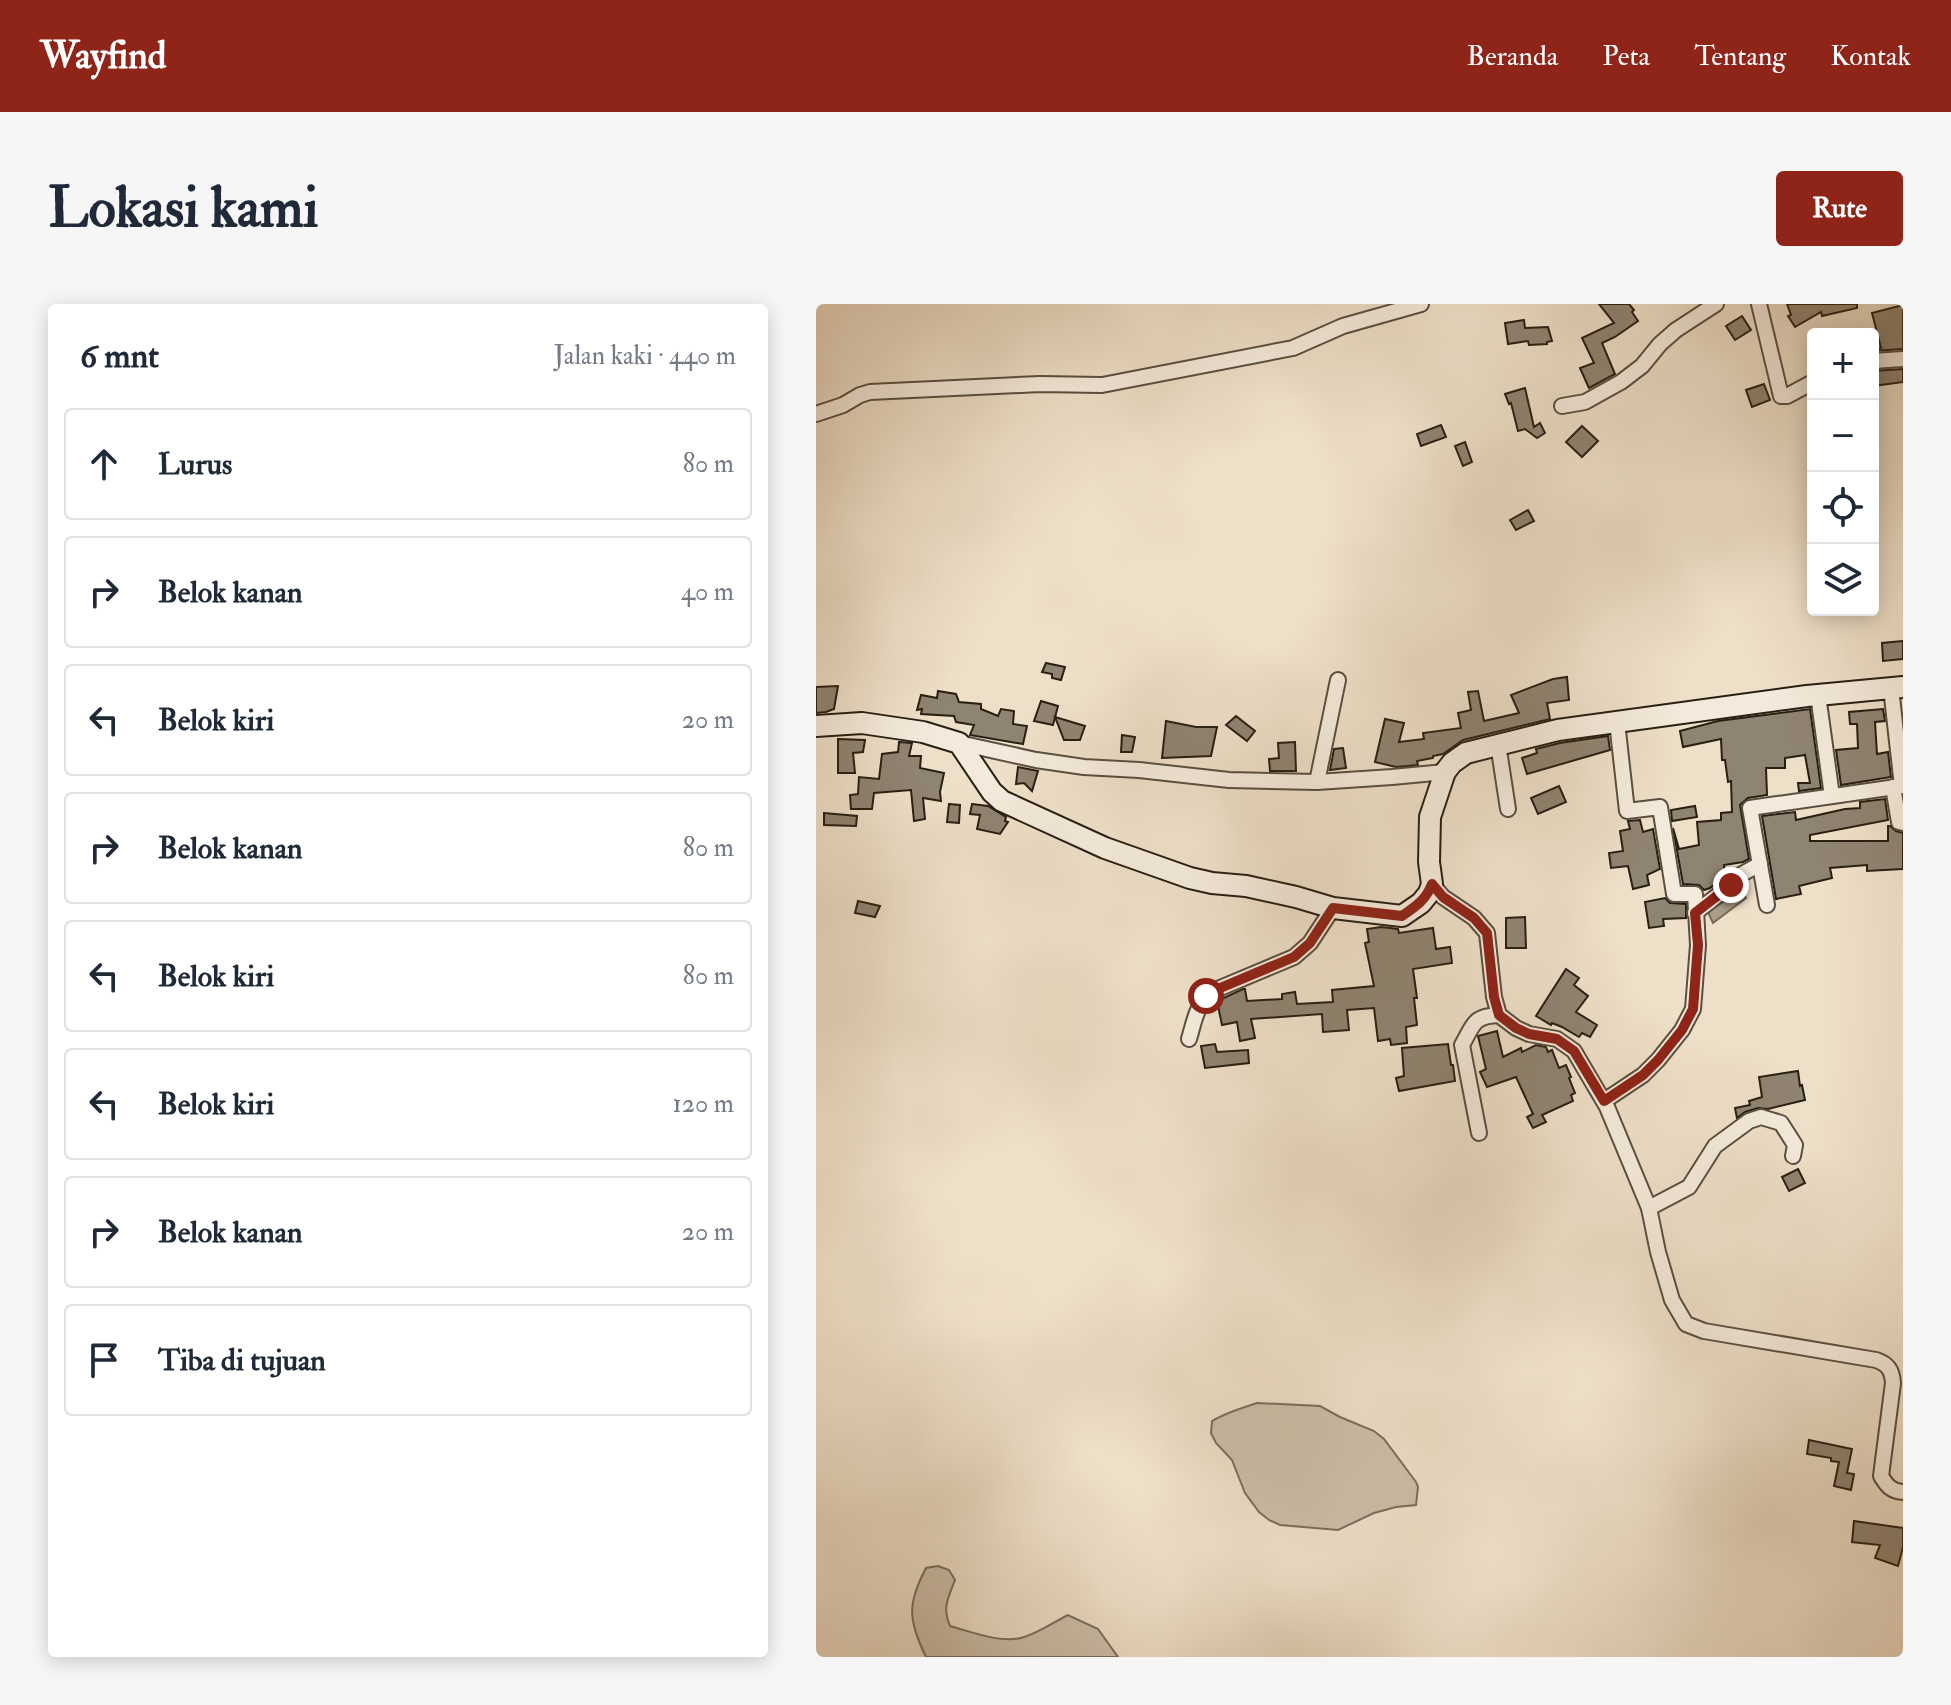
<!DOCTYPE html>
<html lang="id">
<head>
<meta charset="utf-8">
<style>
	body { margin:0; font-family:"IM FELL Double Pica",serif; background:#f6f6f7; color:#1f2937 }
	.controls { position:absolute; right:24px; top:24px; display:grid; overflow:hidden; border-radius:8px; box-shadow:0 4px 20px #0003 }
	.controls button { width:72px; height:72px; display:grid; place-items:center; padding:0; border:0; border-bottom:2px solid #e0e1e3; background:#fff; color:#1f2937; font:40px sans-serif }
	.stop { position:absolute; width:24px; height:24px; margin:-18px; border:6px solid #8f2418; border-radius:50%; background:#fff }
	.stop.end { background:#8f2418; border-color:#fff; box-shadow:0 2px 8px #0008 }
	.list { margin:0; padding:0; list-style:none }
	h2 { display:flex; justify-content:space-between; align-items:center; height:104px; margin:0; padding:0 32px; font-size:34px }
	h2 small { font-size:26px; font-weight:400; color:#747a83 }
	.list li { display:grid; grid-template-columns:52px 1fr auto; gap:24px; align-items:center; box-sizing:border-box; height:112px; margin:0 16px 16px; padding:0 16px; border:2px solid #e0e1e3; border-radius:8px }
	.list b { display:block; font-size:30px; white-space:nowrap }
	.list em { font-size:26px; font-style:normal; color:#747a83 }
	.icon { flex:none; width:44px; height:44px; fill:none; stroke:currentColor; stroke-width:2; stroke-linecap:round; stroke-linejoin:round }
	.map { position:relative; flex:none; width:1087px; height:1353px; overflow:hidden; border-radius:8px }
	header { display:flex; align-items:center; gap:48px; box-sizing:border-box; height:112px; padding:0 40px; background:#8f2418; color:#fff }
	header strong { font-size:38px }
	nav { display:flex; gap:44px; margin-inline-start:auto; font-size:28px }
	.intro { display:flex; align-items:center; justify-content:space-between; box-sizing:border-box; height:192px; padding:0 48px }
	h1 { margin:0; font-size:56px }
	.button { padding:20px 36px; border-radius:8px; background:#8f2418; color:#fff; font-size:28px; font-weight:700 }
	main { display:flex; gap:48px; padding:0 48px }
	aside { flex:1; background:#fff; border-radius:8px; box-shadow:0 4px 20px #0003 }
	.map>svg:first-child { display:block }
	.green { fill:#ccbea9; stroke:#7a6e5e; stroke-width:2 }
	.water { fill:#ab9e8a; stroke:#776b5a; stroke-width:2 }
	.building { fill:#8f8371; stroke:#281f13; stroke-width:2 }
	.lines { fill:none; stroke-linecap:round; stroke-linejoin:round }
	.street-casing { stroke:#5a4f40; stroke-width:18 }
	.secondary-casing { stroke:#281f13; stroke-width:24 }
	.street { stroke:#f4eadb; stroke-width:14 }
	.secondary { stroke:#f4eadb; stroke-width:20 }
	.route { stroke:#8f2418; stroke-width:10 }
</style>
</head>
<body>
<header>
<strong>Wayfind</strong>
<nav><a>Beranda</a><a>Peta</a><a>Tentang</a><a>Kontak</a></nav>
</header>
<div class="intro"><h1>Lokasi kami</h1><a class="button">Rute</a></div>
<main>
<aside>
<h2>6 mnt<small>Jalan kaki · 440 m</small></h2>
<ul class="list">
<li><svg class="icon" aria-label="ahead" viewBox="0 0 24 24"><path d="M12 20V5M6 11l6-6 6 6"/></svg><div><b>Lurus</b></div><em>80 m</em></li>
<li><svg class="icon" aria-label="right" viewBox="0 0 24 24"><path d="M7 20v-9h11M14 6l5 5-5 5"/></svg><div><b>Belok kanan</b></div><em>40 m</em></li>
<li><svg class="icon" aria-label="left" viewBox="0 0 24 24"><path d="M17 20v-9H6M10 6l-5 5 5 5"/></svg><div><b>Belok kiri</b></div><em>20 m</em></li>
<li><svg class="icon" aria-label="right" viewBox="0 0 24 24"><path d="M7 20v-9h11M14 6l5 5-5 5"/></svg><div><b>Belok kanan</b></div><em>80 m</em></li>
<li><svg class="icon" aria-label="left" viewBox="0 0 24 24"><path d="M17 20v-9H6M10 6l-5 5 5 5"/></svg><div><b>Belok kiri</b></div><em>80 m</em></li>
<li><svg class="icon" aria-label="left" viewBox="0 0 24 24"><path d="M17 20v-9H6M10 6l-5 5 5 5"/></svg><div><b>Belok kiri</b></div><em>120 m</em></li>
<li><svg class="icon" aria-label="right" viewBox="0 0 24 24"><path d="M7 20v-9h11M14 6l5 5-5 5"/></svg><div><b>Belok kanan</b></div><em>20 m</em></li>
<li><svg class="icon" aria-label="arrive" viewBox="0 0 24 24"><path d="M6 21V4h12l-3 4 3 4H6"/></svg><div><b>Tiba di tujuan</b></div></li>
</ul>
</aside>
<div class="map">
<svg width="1087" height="1353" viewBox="0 0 1087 1353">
	<rect width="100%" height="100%" fill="#eedfc8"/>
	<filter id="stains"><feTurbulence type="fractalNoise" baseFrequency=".0025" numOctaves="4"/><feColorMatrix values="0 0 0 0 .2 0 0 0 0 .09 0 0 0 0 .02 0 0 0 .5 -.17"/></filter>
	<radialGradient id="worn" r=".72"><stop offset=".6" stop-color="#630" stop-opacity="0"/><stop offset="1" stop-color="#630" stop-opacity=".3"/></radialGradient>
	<g class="green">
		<path d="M441,1099L504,1102L524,1113L558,1127L568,1135L600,1178L602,1183L600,1201L580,1203L558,1209L522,1226L464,1221L453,1216L443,1208L429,1189L416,1156L400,1139L395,1129L396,1117C409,1109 426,1104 441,1099Z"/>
		<path d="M122,1262L133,1266L139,1276C132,1294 126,1304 134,1322C156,1328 183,1339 205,1334C221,1330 238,1318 252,1311L282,1325L302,1353H110C92,1316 91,1300 110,1264Z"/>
	</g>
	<polygon class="water" points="925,586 930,594 897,619 892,608"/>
	<g class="building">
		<polygon points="783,0 813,0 818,6 816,8 822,17 799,33 786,39 799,70 773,84 764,64 778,59 766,34 798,19"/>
		<polygon points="971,0 1041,0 1041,4 1006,12 1005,8 979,23 972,12 975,11"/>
		<polygon points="1087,1 1087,45 1057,47 1057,45 1065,44 1056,9"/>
		<polygon points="926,12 935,26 919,36 910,22"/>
		<polygon points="708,16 709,24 732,23 736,37 731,38 731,40 713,41 712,37 692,40 689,19"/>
		<polygon points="1087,65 1087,78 1057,82 1057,67"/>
		<polygon points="948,80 954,96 936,103 930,86"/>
		<polygon points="709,84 718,123 724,119 729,129 721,134 709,125 702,127 695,99 693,100 689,90"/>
		<polygon points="625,121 630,133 605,142 601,130"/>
		<polygon points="766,122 782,137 766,153 750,138"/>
		<polygon points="649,138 656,158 647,162 639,142"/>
		<polygon points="712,206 718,217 700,226 694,216"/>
		<polygon points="1087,337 1087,355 1067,357 1066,339"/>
		<polygon points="230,359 249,363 245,376 236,374 236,370 226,368"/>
		<polygon points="751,373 753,396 731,399 734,415 647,436 627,450 617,452 617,454 601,457 602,461 580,463 559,458 569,415 588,419 583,438 608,435 607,429 645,424 642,409 655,406 652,388 662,387 668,417 703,409 695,391 737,375"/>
		<polygon points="22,382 18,405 10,408 0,409 0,383"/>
		<polygon points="122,387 140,390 143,398 165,400 165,405 182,412 185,405 198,407 197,420 211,422 207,440 154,431 158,421 140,418 138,412 105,410 106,405 101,406 105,391 121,394"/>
		<polygon points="225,397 242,402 237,421 218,417"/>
		<polygon points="994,405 1005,484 983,487 982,479 994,479 989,451 969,454 969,464 950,464 951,491 932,494 924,501 933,555 927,558 908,561 909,571 907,574 894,584 888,586 883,581 867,580 857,524 863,545 883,541 881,518 905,516 905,509 916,508 915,477 912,478 909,456 906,456 905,435 867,443 864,427 902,417"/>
		<polygon points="1067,405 1069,417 1059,418 1061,450 1072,448 1075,473 1025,481 1020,446 1042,444 1041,420 1034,420 1033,408"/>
		<polygon points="420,412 439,427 431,437 410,421"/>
		<polygon points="239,413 269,422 264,436 248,436"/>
		<polygon points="350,417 380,423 401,423 395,452 346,454"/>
		<polygon points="306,431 319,433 316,448 305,448"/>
		<polygon points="792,432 794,446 711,470 706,454 721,449 720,445 744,439"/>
		<polygon points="22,435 49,436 47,448 37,449 39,469 22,469"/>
		<polygon points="83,438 96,439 93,452 105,452 104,464 128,469 124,488 125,497 107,494 109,515 98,517 95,486 58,489 56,505 35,505 34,491 42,490 43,473 63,475 66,450 82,448"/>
		<polygon points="479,438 480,467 454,467 453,455 463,454 462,439"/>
		<polygon points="527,444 530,464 514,466 518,445"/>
		<polygon points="202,463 222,467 216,487 208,479 200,480"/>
		<polygon points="743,482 750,498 722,510 715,494"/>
		<polygon points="1069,495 1072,516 994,531 994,537 1072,537 1072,522 1074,522 1080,527 1087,529 1087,565 1051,567 1051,561 1014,564 1016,574 983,582 985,590 960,595 946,512 979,508 980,516 1029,505 1044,504 1044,498"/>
		<polygon points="133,500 144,501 143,519 131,518"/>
		<polygon points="156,500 172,502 190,513 189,517 192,518 184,530 161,525 164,511 154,510"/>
		<polygon points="879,502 881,513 856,517 855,506"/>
		<polygon points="8,509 41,512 40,522 8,521"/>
		<polygon points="824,516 827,528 837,525 844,565 831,571 833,581 817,585 812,562 795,564 793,549 807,547 804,527 814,525 812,517"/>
		<polygon points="849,594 854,599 870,600 870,614 847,615 848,622 833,624 829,598"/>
		<polygon points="42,597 64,602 59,613 39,609"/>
		<polygon points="709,613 710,644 690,644 690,614"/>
		<polygon points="565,623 582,625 583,629 617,624 620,645 634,643 636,659 597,665 601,694 598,694 601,721 590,723 591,739 575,741 574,735 562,737 558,704 531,706 533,726 507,728 506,710 435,715 439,734 424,737 421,718 406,721 401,697 427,685 429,685 431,697 466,695 466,690 479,688 481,700 517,698 516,686 558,682 549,639 553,638 551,625"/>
		<polygon points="750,665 763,674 758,681 772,692 760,708 781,721 774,733 766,729 763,733 746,723 736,719 735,721 720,712"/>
		<polygon points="681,727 687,753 705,744 706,748 720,741 730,743 732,748 736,746 743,764 750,761 755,773 753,774 759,789 755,791 757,797 726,811 730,818 717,824 711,813 717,810 700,773 671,783 664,768 670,765 662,732"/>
		<polygon points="399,740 401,748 432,746 433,759 389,764 385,742"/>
		<polygon points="632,740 635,761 637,761 639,777 583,787 580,774 588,772 586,744"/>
		<polygon points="982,767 984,782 986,781 989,796 952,805 942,804 929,808 921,814 919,804 934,801 933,797 946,793 943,773"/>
		<polygon points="982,865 989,879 973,887 966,873"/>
		<polygon points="993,1136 1036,1145 1031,1169 1038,1170 1035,1186 1018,1182 1023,1158 1015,1157 1015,1154 991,1150"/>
		<polygon points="1038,1217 1087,1224 1087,1243 1082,1262 1059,1254 1064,1241 1036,1238"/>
	</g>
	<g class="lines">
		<defs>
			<g id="street">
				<polyline points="943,0 965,92 971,92 997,78"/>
				<polyline points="1057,57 1087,55"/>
				<polyline points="746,102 769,98 805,78 826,62 844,40 860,26 900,0"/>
				<polyline points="0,110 27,101 44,91 54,88 224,80 286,81 477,44 527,22 605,0"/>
				<polyline points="1075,384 1086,482"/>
				<polyline points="1002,391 1016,492"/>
				<polyline points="143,439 220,456 268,463 323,466 413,476 501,478 576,473 629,468"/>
				<polyline points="682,440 692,505"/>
				<polyline points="501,478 522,376"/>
				<polyline points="1077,483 1083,518 1087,519"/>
				<path d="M616,580L627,593L658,614L671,629L678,693L683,711L700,724L713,730L741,735L758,747L791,803L833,904L842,948L856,996L870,1020L888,1027L1060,1056C1072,1060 1076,1066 1077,1079L1065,1172C1071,1182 1075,1187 1087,1188"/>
				<polyline points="951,601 934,504 1087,482"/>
				<polyline points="879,609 915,581 919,574 944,560"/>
				<path d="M373,735C379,715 380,701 397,687L478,653L494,639L517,604"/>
				<polyline points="788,797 827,771 842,756 866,726 877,705 882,641 879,590 858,590 844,503 811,507 801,418"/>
				<path d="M663,829L646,741C658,720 657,712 683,711"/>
				<polyline points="833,904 873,883 899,842 933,817 945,813 965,819 979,841 977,852"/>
			</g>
			<polyline id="secondary" points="0,422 46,419 107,428 143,439 176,488 186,497 289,544 374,574 396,579 430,582 480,593 517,604 586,612 605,599 613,589 616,580 613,558 614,513 629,468 636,459 650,449 742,426 991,392 1087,383"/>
		</defs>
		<use href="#street" class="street-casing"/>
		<use href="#secondary" class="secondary-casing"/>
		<use href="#street" class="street"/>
		<use href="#secondary" class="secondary"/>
	</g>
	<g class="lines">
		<path class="route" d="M390,692L397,687L478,653L494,639L517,604L586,612C599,603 610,596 616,580L627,593L658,614L671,629L678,693L683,711L700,724L713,730L741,735L758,747L788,797L827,771L842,756L866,726L877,705L882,641L879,609L915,581"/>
	</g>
	<rect width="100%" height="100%" filter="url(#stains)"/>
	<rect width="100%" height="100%" fill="url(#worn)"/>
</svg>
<div class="controls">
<button>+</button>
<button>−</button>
<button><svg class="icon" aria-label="locate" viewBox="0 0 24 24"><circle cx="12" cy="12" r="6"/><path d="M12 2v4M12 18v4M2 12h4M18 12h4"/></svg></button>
<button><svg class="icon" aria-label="layers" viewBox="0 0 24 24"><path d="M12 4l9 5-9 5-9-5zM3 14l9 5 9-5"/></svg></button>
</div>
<div class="stop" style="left:390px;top:692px"></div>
<div class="stop end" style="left:915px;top:581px"></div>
</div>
</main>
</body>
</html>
